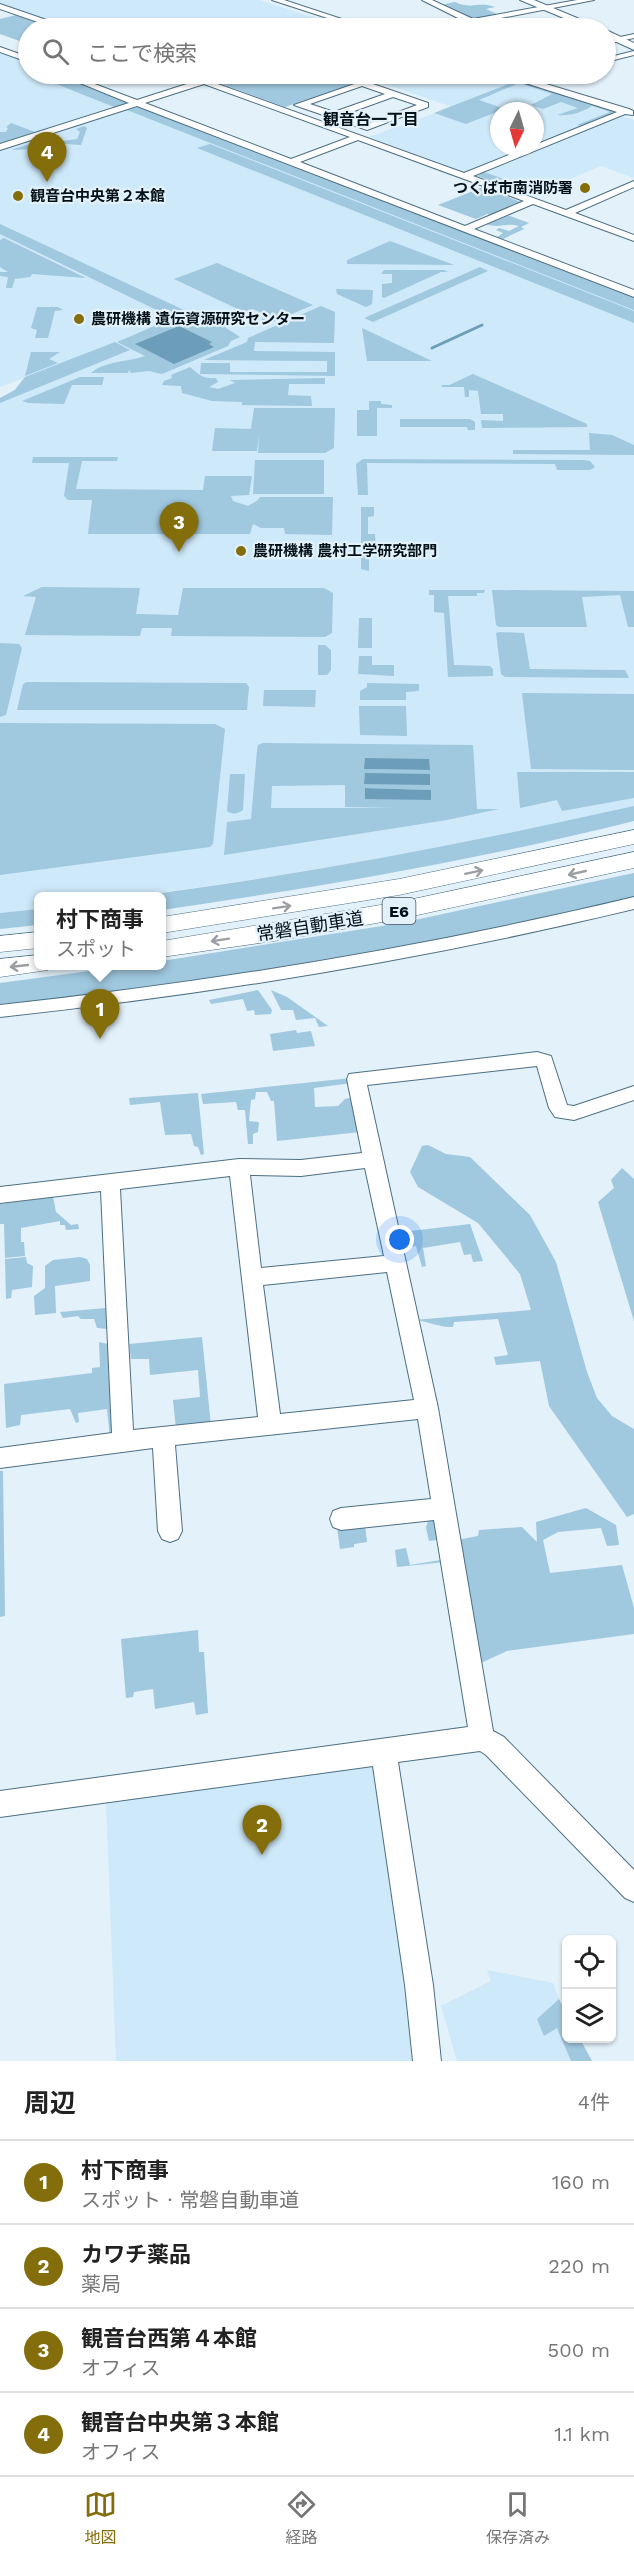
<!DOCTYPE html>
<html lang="ja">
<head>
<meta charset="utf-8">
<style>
	body { margin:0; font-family:"Work Sans","Noto Sans JP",sans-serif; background:#f6f6f6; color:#222 }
	.controls { position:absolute; right:18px; bottom:18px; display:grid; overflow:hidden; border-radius:9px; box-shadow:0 2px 4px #0004 }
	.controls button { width:54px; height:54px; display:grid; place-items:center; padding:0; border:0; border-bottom:2px solid #e0e0e0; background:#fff; color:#222; font:30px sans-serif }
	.compass { position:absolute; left:490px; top:102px; width:54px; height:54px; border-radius:50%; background:#fff; box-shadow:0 2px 4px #0004; rotate:185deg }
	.you { position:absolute; left:400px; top:1240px; width:21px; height:21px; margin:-15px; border:4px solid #fff; border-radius:50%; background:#1a73e8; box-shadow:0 0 0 9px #1a73e833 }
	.badge { display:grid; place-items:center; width:39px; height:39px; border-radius:50%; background:#846d0b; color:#fff; font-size:20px; font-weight:700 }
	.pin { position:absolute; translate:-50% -50px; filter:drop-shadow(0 2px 3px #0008) }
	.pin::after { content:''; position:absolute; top:32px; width:21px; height:18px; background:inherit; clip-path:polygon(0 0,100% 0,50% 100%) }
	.popup { position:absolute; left:34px; top:892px; width:132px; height:78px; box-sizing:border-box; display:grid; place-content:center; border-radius:9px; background:#fff; filter:drop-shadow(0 2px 4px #0005); font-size:20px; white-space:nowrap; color:#767676 }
	.popup b { font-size:22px; color:#222 }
	.popup::after { content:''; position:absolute; left:50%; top:100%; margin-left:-12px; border:12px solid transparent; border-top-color:#fff }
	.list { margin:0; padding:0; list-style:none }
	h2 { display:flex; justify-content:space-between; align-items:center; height:78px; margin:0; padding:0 24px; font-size:26px }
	h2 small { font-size:20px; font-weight:400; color:#767676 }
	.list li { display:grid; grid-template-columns:39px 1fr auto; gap:18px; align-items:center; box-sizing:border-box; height:84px; padding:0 24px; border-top:2px solid #e0e0e0 }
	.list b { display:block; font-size:22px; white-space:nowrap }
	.list p { margin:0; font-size:20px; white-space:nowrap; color:#767676 }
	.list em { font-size:20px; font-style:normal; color:#767676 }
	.icon { flex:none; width:33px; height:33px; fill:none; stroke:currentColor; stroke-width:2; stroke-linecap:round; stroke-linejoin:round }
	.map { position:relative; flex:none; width:634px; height:2061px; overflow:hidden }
	.search { position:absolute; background:#fff; box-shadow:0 2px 4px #0004; left:18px; right:18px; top:18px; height:66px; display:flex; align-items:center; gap:15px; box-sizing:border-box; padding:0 21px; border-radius:33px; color:#767676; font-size:22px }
	.sheet { height:414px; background:#fff }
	nav { display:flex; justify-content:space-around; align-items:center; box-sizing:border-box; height:84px; border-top:2px solid #e0e0e0; background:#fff; font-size:16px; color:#767676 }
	nav a { display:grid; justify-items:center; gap:3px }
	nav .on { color:#846d0b }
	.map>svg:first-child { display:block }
	.built { fill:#cee9f9; fill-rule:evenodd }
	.green { fill:#a0c8df; fill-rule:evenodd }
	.water { fill:#6d9eb9 }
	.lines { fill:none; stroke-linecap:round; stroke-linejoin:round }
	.stream { stroke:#6d9eb9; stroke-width:3 }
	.minor-casing { stroke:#4d6f82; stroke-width:2 }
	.major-casing { stroke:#4d6f82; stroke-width:2 }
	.highway-casing { stroke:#4d6f82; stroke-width:1 }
	.minor { fill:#fff; fill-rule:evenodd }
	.major { fill:#fff; fill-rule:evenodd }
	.highway { fill:#fff; fill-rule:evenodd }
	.oneway { stroke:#9b9fa3 }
	.poi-dot { fill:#846d0b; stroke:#e2f1fa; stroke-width:2 }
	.labels { text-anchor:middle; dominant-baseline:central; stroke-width:4.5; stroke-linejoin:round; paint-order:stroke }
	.far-poi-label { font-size:15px; font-weight:bold; fill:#041018; stroke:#e2f1fa; text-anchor:start }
	.far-neighbourhood-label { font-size:16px; font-weight:bold; fill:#041018; stroke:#e2f1fa }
	.shield { fill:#e2f1fa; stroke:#47545c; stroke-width:1.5 }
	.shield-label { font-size:16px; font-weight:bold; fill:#041018 }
	.street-label { font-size:18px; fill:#041018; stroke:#e2f1fa }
</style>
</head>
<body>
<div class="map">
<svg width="634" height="2061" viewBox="0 0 634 2061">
	<rect width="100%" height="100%" fill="#e2f1fa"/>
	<g class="built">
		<polygon points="0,0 259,0 331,23 315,28 70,28 0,3"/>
		<polygon points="0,51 28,62 28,74 58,74 129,101 0,144"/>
		<path d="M397,74H489L634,120V178L601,166L530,196L369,137L452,107L376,81ZM499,111H535V147H499Z"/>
		<polygon points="137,106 634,297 634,806 501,836 360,864 137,896 39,896 38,909 0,913 0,398 14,390 24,378 0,387 0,150"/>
		<polygon points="368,1760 378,1768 418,2061 116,2061 106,1800"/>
		<polygon points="487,1970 553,1983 559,1999 537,2019 557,2028 571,2061 457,2061 441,2006 491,1981"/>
	</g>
	<g class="green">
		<path d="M455,2C471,10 479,1 495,7L486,9L497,14L473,20L440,5Z"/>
		<polygon points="16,15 53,28 28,28 28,44 0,34 0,19"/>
		<polygon points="31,74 56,74 127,103 114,107"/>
		<polygon points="194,74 382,74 285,107"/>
		<path d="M489,74H502L617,111L580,126L577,125L610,112L592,106C580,113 570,116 557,115L578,108L561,102L543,109L531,105L552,94L519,83L479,100L511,111H499L466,124L434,113L514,82Z"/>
		<polygon points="138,107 145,108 634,298 634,310 127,110"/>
		<polygon points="11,123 35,132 0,144 0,132 6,132 8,128 6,127"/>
		<polygon points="84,126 87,128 81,145 52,143 50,145 41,145 39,149 11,150 45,139 48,143 77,139 80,132 76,129"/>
		<polygon points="210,144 634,311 634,323 197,148"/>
		<polygon points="484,172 535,190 543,190 529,195 478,176"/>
		<polygon points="483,187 523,203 493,216 487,214 476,219 438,205"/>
		<path d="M507,215L529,223L521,227L524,229L503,239L497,237L503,233L496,230L499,228L509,231L519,226C505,222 499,229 486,224Z"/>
		<path d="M0,224L218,326L223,324L226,328L240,337L231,341L228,346L162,374L149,371L131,373L129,370L128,373H91C104,361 128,362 145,356L117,342L173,318L0,234Z"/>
		<polygon points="4,238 86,278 32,274 30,277 15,279 12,288 6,288 8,277 0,276 0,272 8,272 0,267 0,240"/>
		<polygon points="390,241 454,265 347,264 347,260"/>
		<polygon points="217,263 313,305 268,324 261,320 269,316 253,309 244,312 174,279"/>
		<polygon points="480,267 488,271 373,322 364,318"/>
		<polygon points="384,270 444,270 448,272 441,272 384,298 382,297 382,284 392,283 392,274 381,274"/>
		<polygon points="336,289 373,290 372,304 366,307 337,294"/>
		<polygon points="321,306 335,312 334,343 255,342 254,351 335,352 335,376 200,374 201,363 230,363 230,372 327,372 327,361 204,360 247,342 248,338"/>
		<polygon points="37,307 58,307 63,310 55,311 48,338 35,338 37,330 31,328"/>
		<polygon points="362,328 432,361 367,361"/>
		<polygon points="115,342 130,350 0,403 0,398 15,390 25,377"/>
		<polygon points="31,352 60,352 49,359 58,363 25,376"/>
		<path d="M190,367C200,375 202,379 216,378L218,382L209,387L218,389L235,383L230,380L325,378V384H289L288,395L311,396L312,406L242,405V402L212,401L182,393L181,386L162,385L164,381L172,378L171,375Z"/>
		<polygon points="473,374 587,424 587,427 482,428 481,420 503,421 503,414 481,414 478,391 469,390 469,397 465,397 464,387 442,387 441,385 449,385"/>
		<polygon points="80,377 104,377 102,385 72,385 64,404 28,403 22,401"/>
		<polygon points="369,401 381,401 381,404 392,405 392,408 377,408 377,436 357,436 357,410 369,410"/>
		<polygon points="254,408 335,408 334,448 325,453 258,453 259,435 257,451 212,451 215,428 251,429"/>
		<polygon points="400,419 470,419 475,422 475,430 468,430 467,427 400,427"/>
		<polygon points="589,433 612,435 634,445 634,455 513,454 513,450 590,450"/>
		<polygon points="33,457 118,457 117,461 82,461 76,489 203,490 205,476 252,476 249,495 231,496 233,501 248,506 258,500 260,497 333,497 332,535 285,534 284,528 261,528 253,524 250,534 88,534 92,500 68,500 64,496 69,463 32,463"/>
		<polygon points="363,459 584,460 590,461 595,467 590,470 557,470 555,464 367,463 368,495 358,495 356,464"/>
		<polygon points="255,460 324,460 324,494 253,494"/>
		<polygon points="361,507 374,507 374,516 368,517 368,534 375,534 376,555 369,556 369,571 361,569"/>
		<polygon points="42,587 140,588 136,614 178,615 183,588 324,588 333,593 332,633 325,637 171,636 172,628 142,628 140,636 25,635 36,597 23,596"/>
		<polygon points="429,590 485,590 484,593 477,593 477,596 448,596 454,665 490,666 493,669 493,676 448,677 444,613 434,612 434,595 429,595"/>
		<polygon points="492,590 634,591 634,627 628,627 620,595 582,597 587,627 499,627 496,625"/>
		<polygon points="359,618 372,618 372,648 358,648"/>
		<polygon points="499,632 524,633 530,669 625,670 629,678 505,677 501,674 496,633"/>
		<polygon points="0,643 19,644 22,648 6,715 0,717"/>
		<polygon points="318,645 325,645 331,650 331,670 327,675 318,675"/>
		<polygon points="359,656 372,656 372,665 394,665 394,676 358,674"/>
		<polygon points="27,682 246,683 249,687 247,710 17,710 23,684"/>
		<polygon points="367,683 419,684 419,691 406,692 406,700 360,700 360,691 367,687"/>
		<polygon points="264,690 316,690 315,707 263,706"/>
		<polygon points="522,693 634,694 634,770 531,769"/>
		<polygon points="359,706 406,706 407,736 360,735"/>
		<polygon points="0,723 215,724 225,729 213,844 210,847 0,875"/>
		<path d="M263,743L473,745L477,809H499L447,820L224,855L227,822L251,819L257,750L258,745ZM365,758L429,770L365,769ZM345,785V807L395,808H271L272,786ZM365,788L431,790V800Z"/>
		<polygon points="517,772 634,772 634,798 562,811 557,800 520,808"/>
		<path d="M230,774H245L243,810C238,814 232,815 227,811Z"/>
		<path d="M634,806V821C478,860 320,887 162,910V896H137C304,875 469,843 634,806Z"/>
		<path d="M634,873V897C575,910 516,926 457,937C305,965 154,990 0,1004V983L127,966H162V961L401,923Z"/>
		<polygon points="38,909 38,925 0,929 0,913"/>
		<polygon points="258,990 272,1010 271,1014 255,1015 254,1010 247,1011 243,999 211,1004 209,1000"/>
		<polygon points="271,990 287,997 328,1026 319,1027 315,1018 296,1020 293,1010 281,1010"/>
		<polygon points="296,1030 297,1033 311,1031 315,1046 273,1051 270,1034"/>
		<polygon points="351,1078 352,1083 314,1088 315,1107 338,1106 345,1099 353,1097 360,1132 277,1141 274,1101 271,1101 267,1092 256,1092 255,1099 251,1100 249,1121 259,1122 258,1132 253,1134 253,1144 248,1144 245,1110 238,1110 236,1102 203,1104 201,1094"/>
		<polygon points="198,1093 204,1154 201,1155 198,1147 194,1146 191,1134 165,1135 160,1102 130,1105 129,1098"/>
		<path d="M428,1145L446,1154L470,1157L530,1215L556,1262L587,1372L597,1398L612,1416L634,1429V1514L627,1517L549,1406L540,1361L496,1365L494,1357L508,1355L498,1319L454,1322L453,1327C439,1328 429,1321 414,1320L531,1310L520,1274L478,1223L418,1187L410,1172L422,1146Z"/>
		<polygon points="622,1168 634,1179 634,1321 598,1202 614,1188 611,1180"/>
		<polygon points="53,1197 56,1212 71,1225 78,1224 79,1229 66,1230 65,1225 60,1225 60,1221 21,1228 21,1242 24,1242 25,1256 5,1258 4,1224 0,1224 0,1204"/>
		<polygon points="470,1224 483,1261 473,1262 471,1254 464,1255 460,1242 423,1248 426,1266 422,1267 416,1246 400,1248 398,1242 412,1240 410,1231"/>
		<polygon points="26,1257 27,1263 33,1266 32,1287 12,1290 11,1298 6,1299 5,1259"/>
		<polygon points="80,1257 87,1259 90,1265 90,1281 55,1286 56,1313 35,1315 34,1296 45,1288 45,1266 53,1260"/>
		<polygon points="106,1308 108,1329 97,1328 94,1319 81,1319 78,1316 63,1318 60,1312"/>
		<polygon points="202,1337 211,1426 176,1429 173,1400 200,1397 198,1370 150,1375 149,1359 131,1359 129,1344"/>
		<polygon points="99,1342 108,1344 114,1435 110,1437 107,1409 78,1413 79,1422 76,1423 70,1409 21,1415 20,1425 6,1428 4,1384 92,1373 92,1368 100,1367"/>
		<polygon points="0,1471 3,1471 5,1616 0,1617"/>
		<polygon points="586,1508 616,1525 619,1545 607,1546 601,1528 558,1532 543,1540 550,1573 622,1565 634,1608 634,1634 507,1651 481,1663 457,1540 478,1536 479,1530 522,1527 537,1542 536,1522"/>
		<polygon points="429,1516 438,1521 445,1562 397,1567 395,1550 406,1548 410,1565 441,1560 438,1540 429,1541 426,1528"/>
		<polygon points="365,1525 367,1542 354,1544 354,1547 340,1549 337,1527"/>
		<polygon points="198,1630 199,1652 204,1652 208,1713 196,1715 194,1702 155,1709 153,1689 134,1692 133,1697 126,1698 121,1639"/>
		<polygon points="559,1999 566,2013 566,2038 580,2039 592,2061 571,2061 557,2028 544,2036 537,2019"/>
	</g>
	<g class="water">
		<polygon points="179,326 212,342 209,344 214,347 174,364 135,344"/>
		<polygon points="365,758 429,759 430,770 364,769"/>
		<polygon points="365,773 430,774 430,785 364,784"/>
		<polygon points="365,788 431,790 431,800 365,799"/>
	</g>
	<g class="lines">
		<polyline class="stream" points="432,348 482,325"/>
		<defs>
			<g id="minor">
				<polygon points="272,0 284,0 369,28 358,28"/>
				<polygon points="422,0 432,0 473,19 577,0 594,0 450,28 438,28 464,21"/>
				<polygon points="0,4 64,26 65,28 55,28 0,9"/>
				<polygon points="634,34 634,38 606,44 606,40"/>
				<polygon points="0,47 28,57 28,62 0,52"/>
				<polygon points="634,51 634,55 606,62 606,58"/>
				<path d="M58,74H68L137,100L196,81L180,74H190L464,173L529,147H535V145L617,112L503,76L502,74H513L629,109L633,111V115L625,114L473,176L566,210L634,181V187L575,213L634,235V241L533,204L474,229L634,290V297L137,106L0,150V144L129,103ZM204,84L350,137L291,159L145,103ZM358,140L524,201L465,226L300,162Z"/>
				<path d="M383,74H394L370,83L428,103V107L367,130L294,105ZM362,86L385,94L334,112L310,104ZM393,97L417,105L367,124L343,115Z"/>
				<path d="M634,897V909C426,959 213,994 0,1017V1005C213,982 426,947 634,897Z"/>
				<path d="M537,1052L551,1056L567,1105L574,1106L634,1086V1100L574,1120L555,1117L549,1108L537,1066L367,1085L438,1408L493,1731L504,1737L634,1870V1902L625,1898L486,1755L480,1751L398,1762L433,1985L441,2061H413L405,1985L373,1766L0,1817V1791L468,1727L434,1520L341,1530L333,1527L330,1519L333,1511L341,1508L431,1499L418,1419L175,1445L182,1531L178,1539L170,1542L162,1539L158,1531L153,1448L0,1468V1448L112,1433L101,1191L0,1203V1187L239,1159L301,1160L362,1153L347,1079L349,1074ZM365,1168L384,1256L261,1268L250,1175L301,1176ZM230,1176L258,1417L133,1430L120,1189ZM387,1272L414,1400L280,1414L263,1285Z"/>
			</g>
			<g id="major">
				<polygon points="520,0 534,0 601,28 588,28"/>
				<polygon points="606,30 634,43 634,50 606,37"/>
			</g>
			<g id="highway">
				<polygon points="634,830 634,844 399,895 162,933 162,917 399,879"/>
				<polygon points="634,852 634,868 399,919 281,940 162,957 162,941 399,902"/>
				<polygon points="39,932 39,948 0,952 0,936"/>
				<polygon points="39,955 39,966 50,966 48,970 0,977 0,959"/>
			</g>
		</defs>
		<use href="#minor" class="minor-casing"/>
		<use href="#major" class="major-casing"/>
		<use href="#highway" class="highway-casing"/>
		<use href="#minor" class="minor"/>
		<use href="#major" class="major"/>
		<use href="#highway" class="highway"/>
	</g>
	<defs><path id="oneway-shaft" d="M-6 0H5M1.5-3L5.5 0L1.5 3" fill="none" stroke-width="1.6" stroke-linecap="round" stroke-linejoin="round" transform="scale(1.5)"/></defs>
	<g class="oneway">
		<use href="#oneway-shaft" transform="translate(474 872) rotate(-12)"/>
		<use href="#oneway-shaft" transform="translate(577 873) rotate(167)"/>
		<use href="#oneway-shaft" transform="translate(282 907) rotate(-9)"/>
		<use href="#oneway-shaft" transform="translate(220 940) rotate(171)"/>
		<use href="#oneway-shaft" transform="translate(19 966) rotate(174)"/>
	</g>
	<g class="poi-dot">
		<circle cx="585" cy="188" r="6"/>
		<circle cx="18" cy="196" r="6"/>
		<circle cx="79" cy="319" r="6"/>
		<circle cx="241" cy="551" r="6"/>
	</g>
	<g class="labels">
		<g class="far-poi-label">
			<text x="573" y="188" text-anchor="end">つくば市南消防署</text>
			<text x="30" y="196">観音台中央第２本館</text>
			<text x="91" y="319">農研機構 遺伝資源研究センター</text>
			<text x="253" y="551">農研機構 農村工学研究部門</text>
		</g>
		<g class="far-neighbourhood-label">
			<text x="371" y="119">観音台一丁目</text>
		</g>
		<rect class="shield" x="382.5" y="898" width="33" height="26" rx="4.5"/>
		<g class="shield-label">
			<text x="399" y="911">E6</text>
		</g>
		<g class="street-label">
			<text transform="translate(310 926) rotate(-9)">常磐自動車道</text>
		</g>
	</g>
</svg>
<div class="controls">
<button><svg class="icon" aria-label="locate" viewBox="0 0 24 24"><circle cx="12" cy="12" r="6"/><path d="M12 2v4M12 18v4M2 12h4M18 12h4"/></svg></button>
<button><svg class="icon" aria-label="layers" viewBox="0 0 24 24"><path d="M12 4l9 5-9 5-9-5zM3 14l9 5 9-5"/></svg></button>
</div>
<svg class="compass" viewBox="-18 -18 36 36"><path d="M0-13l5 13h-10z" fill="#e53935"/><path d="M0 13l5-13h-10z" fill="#767676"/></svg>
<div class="you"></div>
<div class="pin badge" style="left:100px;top:1039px">1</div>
<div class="popup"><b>村下商事</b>スポット</div>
<div class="pin badge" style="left:262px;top:1855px">2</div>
<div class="pin badge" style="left:179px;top:552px">3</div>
<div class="pin badge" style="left:47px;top:182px">4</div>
<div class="search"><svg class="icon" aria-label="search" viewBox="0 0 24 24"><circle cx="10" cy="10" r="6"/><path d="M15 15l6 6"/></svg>ここで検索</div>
</div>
<section class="sheet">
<h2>周辺<small>4件</small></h2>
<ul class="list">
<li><span class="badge">1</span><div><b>村下商事</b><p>スポット · 常磐自動車道</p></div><em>160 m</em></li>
<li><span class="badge">2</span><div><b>カワチ薬品</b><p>薬局</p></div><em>220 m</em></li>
<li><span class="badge">3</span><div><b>観音台西第４本館</b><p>オフィス</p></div><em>500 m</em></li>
<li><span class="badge">4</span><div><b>観音台中央第３本館</b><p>オフィス</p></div><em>1.1 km</em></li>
</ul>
</section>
<nav>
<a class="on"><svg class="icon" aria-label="map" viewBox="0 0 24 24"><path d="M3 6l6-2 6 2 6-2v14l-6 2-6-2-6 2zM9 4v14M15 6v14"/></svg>地図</a>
<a><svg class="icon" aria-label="directions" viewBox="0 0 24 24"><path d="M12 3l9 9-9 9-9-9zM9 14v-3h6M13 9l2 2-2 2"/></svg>経路</a>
<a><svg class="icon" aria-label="saved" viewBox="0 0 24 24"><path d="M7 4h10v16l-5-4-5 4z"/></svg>保存済み</a>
</nav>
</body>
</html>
